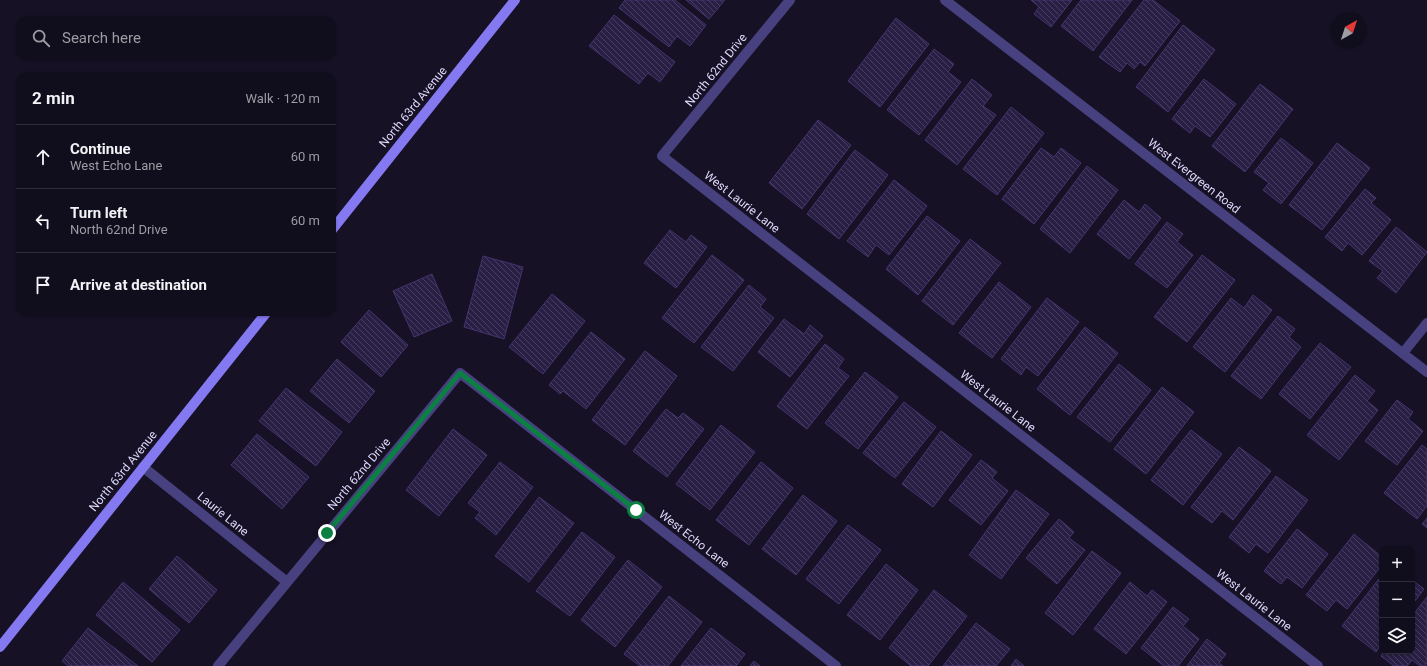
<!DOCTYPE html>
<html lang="en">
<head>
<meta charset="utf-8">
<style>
	body { margin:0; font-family:Roboto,sans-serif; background:#191625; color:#f1f3f6 }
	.controls { position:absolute; right:12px; bottom:12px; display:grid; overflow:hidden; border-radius:8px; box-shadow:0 1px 3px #0004 }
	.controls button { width:36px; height:36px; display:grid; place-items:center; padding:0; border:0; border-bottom:1px solid #302d3b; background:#100d1c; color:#f1f3f6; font:20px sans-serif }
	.compass { position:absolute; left:1331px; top:12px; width:36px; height:36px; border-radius:50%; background:#100d1c; box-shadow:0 1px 3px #0004; rotate:39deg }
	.stop { position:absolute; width:12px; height:12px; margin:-9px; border:3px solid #0b8043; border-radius:50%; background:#fff }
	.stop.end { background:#0b8043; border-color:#fff; box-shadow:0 1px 4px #0008 }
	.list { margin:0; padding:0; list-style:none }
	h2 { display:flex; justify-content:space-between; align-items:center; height:52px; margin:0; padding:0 16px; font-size:17px }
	h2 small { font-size:13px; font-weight:400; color:#9c9ca3 }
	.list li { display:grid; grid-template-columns:26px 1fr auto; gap:12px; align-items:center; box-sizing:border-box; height:64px; padding:0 16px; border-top:1px solid #302d3b }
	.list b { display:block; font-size:15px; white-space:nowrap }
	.list p { margin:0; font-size:13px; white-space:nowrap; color:#9c9ca3 }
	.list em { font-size:13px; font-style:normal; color:#9c9ca3 }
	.icon { flex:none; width:22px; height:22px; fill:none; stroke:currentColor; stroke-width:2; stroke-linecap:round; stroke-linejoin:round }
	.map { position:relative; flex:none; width:1427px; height:666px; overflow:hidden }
	.search { position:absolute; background:#100d1c; box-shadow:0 1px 3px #0004; left:16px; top:16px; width:320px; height:44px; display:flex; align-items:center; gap:10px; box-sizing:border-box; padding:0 14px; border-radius:12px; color:#9c9ca3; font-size:15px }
	.panel { position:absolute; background:#100d1c; box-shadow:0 1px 3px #0004; left:16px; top:72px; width:320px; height:244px; border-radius:12px }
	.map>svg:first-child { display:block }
	.building { fill:url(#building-back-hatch); stroke:#43346e }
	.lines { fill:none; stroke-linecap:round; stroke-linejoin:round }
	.street { stroke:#48417f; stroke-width:10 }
	.secondary { stroke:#8579f2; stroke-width:10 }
	.route { stroke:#0b8043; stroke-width:5 }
	.labels { text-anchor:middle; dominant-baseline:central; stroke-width:3.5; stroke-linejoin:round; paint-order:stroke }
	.street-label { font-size:12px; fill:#dfd9fb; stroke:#161125 }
</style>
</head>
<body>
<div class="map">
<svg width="1427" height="666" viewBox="0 0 1427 666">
	<defs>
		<pattern id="building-back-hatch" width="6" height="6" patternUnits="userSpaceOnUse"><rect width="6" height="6" fill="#291f44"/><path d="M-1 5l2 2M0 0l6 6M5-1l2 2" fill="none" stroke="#483f60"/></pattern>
	</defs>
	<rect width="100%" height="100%" fill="#161125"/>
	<g class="building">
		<polygon points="625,0 675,0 706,25 690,46 677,36 669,47 619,8"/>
		<polygon points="686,0 725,0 709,19"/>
		<polygon points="1031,0 1072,0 1051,27 1034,14 1039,7"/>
		<polygon points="1081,0 1132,0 1093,51 1061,26"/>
		<polygon points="1144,0 1153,0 1180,21 1145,66 1140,62 1134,69 1127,63 1120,72 1099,57"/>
		<polygon points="614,15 675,62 660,82 648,73 639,84 589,46"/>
		<polygon points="896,18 929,44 880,107 848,81"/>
		<polygon points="1183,25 1215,50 1168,112 1136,87"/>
		<polygon points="934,49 954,64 948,72 961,82 919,135 887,110"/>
		<polygon points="972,79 992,95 983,106 996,115 957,165 925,140"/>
		<polygon points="1204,79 1236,104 1210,137 1195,126 1190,133 1172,119"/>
		<polygon points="1260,84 1293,109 1245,172 1212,146"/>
		<polygon points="1011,107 1044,133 997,195 963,169"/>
		<polygon points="818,120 851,145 802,209 769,183"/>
		<polygon points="1281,138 1313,163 1281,204 1263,190 1269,183 1254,172"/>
		<polygon points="1337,143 1370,168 1322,230 1289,205"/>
		<polygon points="1041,148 1054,157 1061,148 1081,163 1034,224 1002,199"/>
		<polygon points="855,150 888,175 839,239 807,214"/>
		<polygon points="1087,166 1118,190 1070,253 1040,229"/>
		<polygon points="894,180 927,206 889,255 876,245 868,257 847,241"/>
		<polygon points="1365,189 1376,198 1371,203 1391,220 1362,255 1348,243 1342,251 1325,237"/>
		<polygon points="1124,200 1139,212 1145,204 1161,218 1129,259 1097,234"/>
		<polygon points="927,216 960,241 918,295 886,269"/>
		<polygon points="1167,222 1183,234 1177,242 1193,255 1167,288 1135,264"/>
		<polygon points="1396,227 1427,252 1396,293 1377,278 1383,271 1369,261"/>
		<polygon points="670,230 686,242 691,235 707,247 676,288 644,263"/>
		<polygon points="970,239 1001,263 953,325 922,301"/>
		<polygon points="712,255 744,280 694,343 662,318"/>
		<polygon points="1202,255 1235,280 1187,342 1154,317"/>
		<polygon points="483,256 523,267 504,339 464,327"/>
		<polygon points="432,274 452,321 414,337 393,291"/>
		<polygon points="999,282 1031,307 992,358 959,333"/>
		<polygon points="749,285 766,299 760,307 774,318 733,371 701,347"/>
		<polygon points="552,294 585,321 543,374 509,347"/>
		<polygon points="1253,295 1272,310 1225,372 1193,347 1231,298 1244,308"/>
		<polygon points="1047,298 1079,322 1038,376 1026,367 1021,375 1001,359"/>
		<polygon points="369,310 408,345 381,377 341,342"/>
		<polygon points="1278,316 1295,329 1289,337 1301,347 1261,399 1231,376"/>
		<polygon points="784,319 804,334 810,325 823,336 790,377 758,352"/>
		<polygon points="1085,327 1118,353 1070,415 1037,389"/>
		<polygon points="591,332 625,359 586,409 563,391 560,394 549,385"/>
		<polygon points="1320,343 1351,367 1310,419 1279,394"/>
		<polygon points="825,344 844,359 838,368 849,376 807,429 777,406"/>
		<polygon points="645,351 677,376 625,445 592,420"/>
		<polygon points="337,359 375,391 349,423 310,391"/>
		<polygon points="1119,364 1151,390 1110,442 1077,417"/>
		<polygon points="865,372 898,397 858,449 825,423"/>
		<polygon points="1355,375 1375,391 1367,401 1378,410 1339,460 1307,435"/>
		<polygon points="1162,387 1194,412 1146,474 1114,449"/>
		<polygon points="286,388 342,432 316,466 259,421"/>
		<polygon points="1397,400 1413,412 1408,419 1423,431 1397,465 1365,441"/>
		<polygon points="904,402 936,427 895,478 863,453"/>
		<polygon points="666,409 678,418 683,413 704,429 667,477 633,451"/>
		<polygon points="721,425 755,452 710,510 676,484"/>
		<polygon points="453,429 487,455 439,516 406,490"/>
		<polygon points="1191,430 1222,454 1183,505 1151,480"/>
		<polygon points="941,431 972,455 933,507 902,484"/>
		<polygon points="257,434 309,477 282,509 231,465"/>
		<polygon points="1422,445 1427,449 1427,506 1417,519 1384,493"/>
		<polygon points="1239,447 1271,471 1233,520 1222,511 1212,523 1191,507"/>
		<polygon points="981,460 997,472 992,478 1008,491 981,525 949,500"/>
		<polygon points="500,462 533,487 496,535 475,518 480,512 468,503"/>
		<polygon points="761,462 793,488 749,545 716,520"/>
		<polygon points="1276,476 1308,500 1268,553 1256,544 1249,553 1229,537"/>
		<polygon points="1016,490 1049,514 1001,579 969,555"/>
		<polygon points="803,495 837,521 796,575 762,549"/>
		<polygon points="539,497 574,523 529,582 495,556"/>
		<polygon points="1427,518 1427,528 1422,524"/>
		<polygon points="1059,519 1074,532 1069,538 1085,550 1057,584 1026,558"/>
		<polygon points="848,525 881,550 839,604 806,579"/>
		<polygon points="1297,529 1328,554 1302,588 1287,577 1281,584 1264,571"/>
		<polygon points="582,532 615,557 570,616 536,591"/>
		<polygon points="1354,534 1382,557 1382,565 1347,609 1336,600 1327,611 1306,595"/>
		<polygon points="1092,551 1121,573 1073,635 1045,613"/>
		<polygon points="177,556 217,590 189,623 149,589"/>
		<polygon points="628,560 662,587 615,647 581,620"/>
		<polygon points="886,564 918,590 880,640 847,615"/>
		<polygon points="1382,575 1382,643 1376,652 1342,626"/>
		<polygon points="1412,580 1424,589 1412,605"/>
		<polygon points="123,582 180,630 152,662 96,615"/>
		<polygon points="1130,582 1147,596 1152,590 1167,602 1126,654 1094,629"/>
		<polygon points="934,590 967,616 928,666 911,666 889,648"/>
		<polygon points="669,596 702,622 668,666 640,666 624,654"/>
		<polygon points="1427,597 1427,663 1425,666 1420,666 1412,660 1407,666 1394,666 1381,656 1384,651 1412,651 1412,616"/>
		<polygon points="1173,607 1189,619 1183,626 1199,639 1178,666 1164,666 1141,648"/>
		<polygon points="976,623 1010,649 996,666 943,666"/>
		<polygon points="88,628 138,666 68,666 62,661"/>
		<polygon points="711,628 745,654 736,666 681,666"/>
		<polygon points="1207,639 1226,654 1219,663 1223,666 1187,666"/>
		<polygon points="1016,659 1024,666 1011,666"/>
		<polygon points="754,661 760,666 750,666"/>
	</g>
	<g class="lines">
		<g class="street">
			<polyline points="790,0 662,156 1318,666"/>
			<polyline points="945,0 1427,372"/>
			<polyline points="1403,353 1427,323"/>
			<polyline points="143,467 287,582"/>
			<polyline points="218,666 460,373 836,666"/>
		</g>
		<g class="secondary">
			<polyline points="332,230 515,0"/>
			<polyline points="0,647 267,312"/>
		</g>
	</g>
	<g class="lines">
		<polyline class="route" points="327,533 460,373 636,510"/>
	</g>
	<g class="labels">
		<g class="street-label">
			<text transform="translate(716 70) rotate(-51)">North 62nd Drive</text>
			<text transform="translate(413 107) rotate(-51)">North 63rd Avenue</text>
			<text transform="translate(1194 176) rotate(38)">West Evergreen Road</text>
			<text transform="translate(742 202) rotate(38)">West Laurie Lane</text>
			<text transform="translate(998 401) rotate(38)">West Laurie Lane</text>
			<text transform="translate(123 471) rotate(-51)">North 63rd Avenue</text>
			<text transform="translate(359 474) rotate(-50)">North 62nd Drive</text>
			<text transform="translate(223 514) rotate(39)">Laurie Lane</text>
			<text transform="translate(694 539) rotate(38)">West Echo Lane</text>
			<text transform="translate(1254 600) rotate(38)">West Laurie Lane</text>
		</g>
	</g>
</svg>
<div class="controls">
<button>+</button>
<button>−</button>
<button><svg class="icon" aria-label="layers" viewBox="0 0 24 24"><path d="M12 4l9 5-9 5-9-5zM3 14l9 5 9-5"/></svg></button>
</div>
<svg class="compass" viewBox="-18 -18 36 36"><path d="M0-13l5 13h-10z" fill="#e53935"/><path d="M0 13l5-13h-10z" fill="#9c9ca3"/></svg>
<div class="stop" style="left:636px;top:510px"></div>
<div class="stop end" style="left:327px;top:533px"></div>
<div class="search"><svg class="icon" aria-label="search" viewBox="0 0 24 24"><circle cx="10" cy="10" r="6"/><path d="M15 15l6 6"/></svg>Search here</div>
<section class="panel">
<h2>2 min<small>Walk · 120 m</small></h2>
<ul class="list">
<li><svg class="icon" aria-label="ahead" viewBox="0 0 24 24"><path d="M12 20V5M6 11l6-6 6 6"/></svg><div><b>Continue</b><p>West Echo Lane</p></div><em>60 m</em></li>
<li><svg class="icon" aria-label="left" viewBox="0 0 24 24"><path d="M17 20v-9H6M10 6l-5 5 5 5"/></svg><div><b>Turn left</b><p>North 62nd Drive</p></div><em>60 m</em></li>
<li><svg class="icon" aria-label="arrive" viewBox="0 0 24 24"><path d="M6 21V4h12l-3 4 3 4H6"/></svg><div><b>Arrive at destination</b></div></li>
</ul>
</section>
</div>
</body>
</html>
